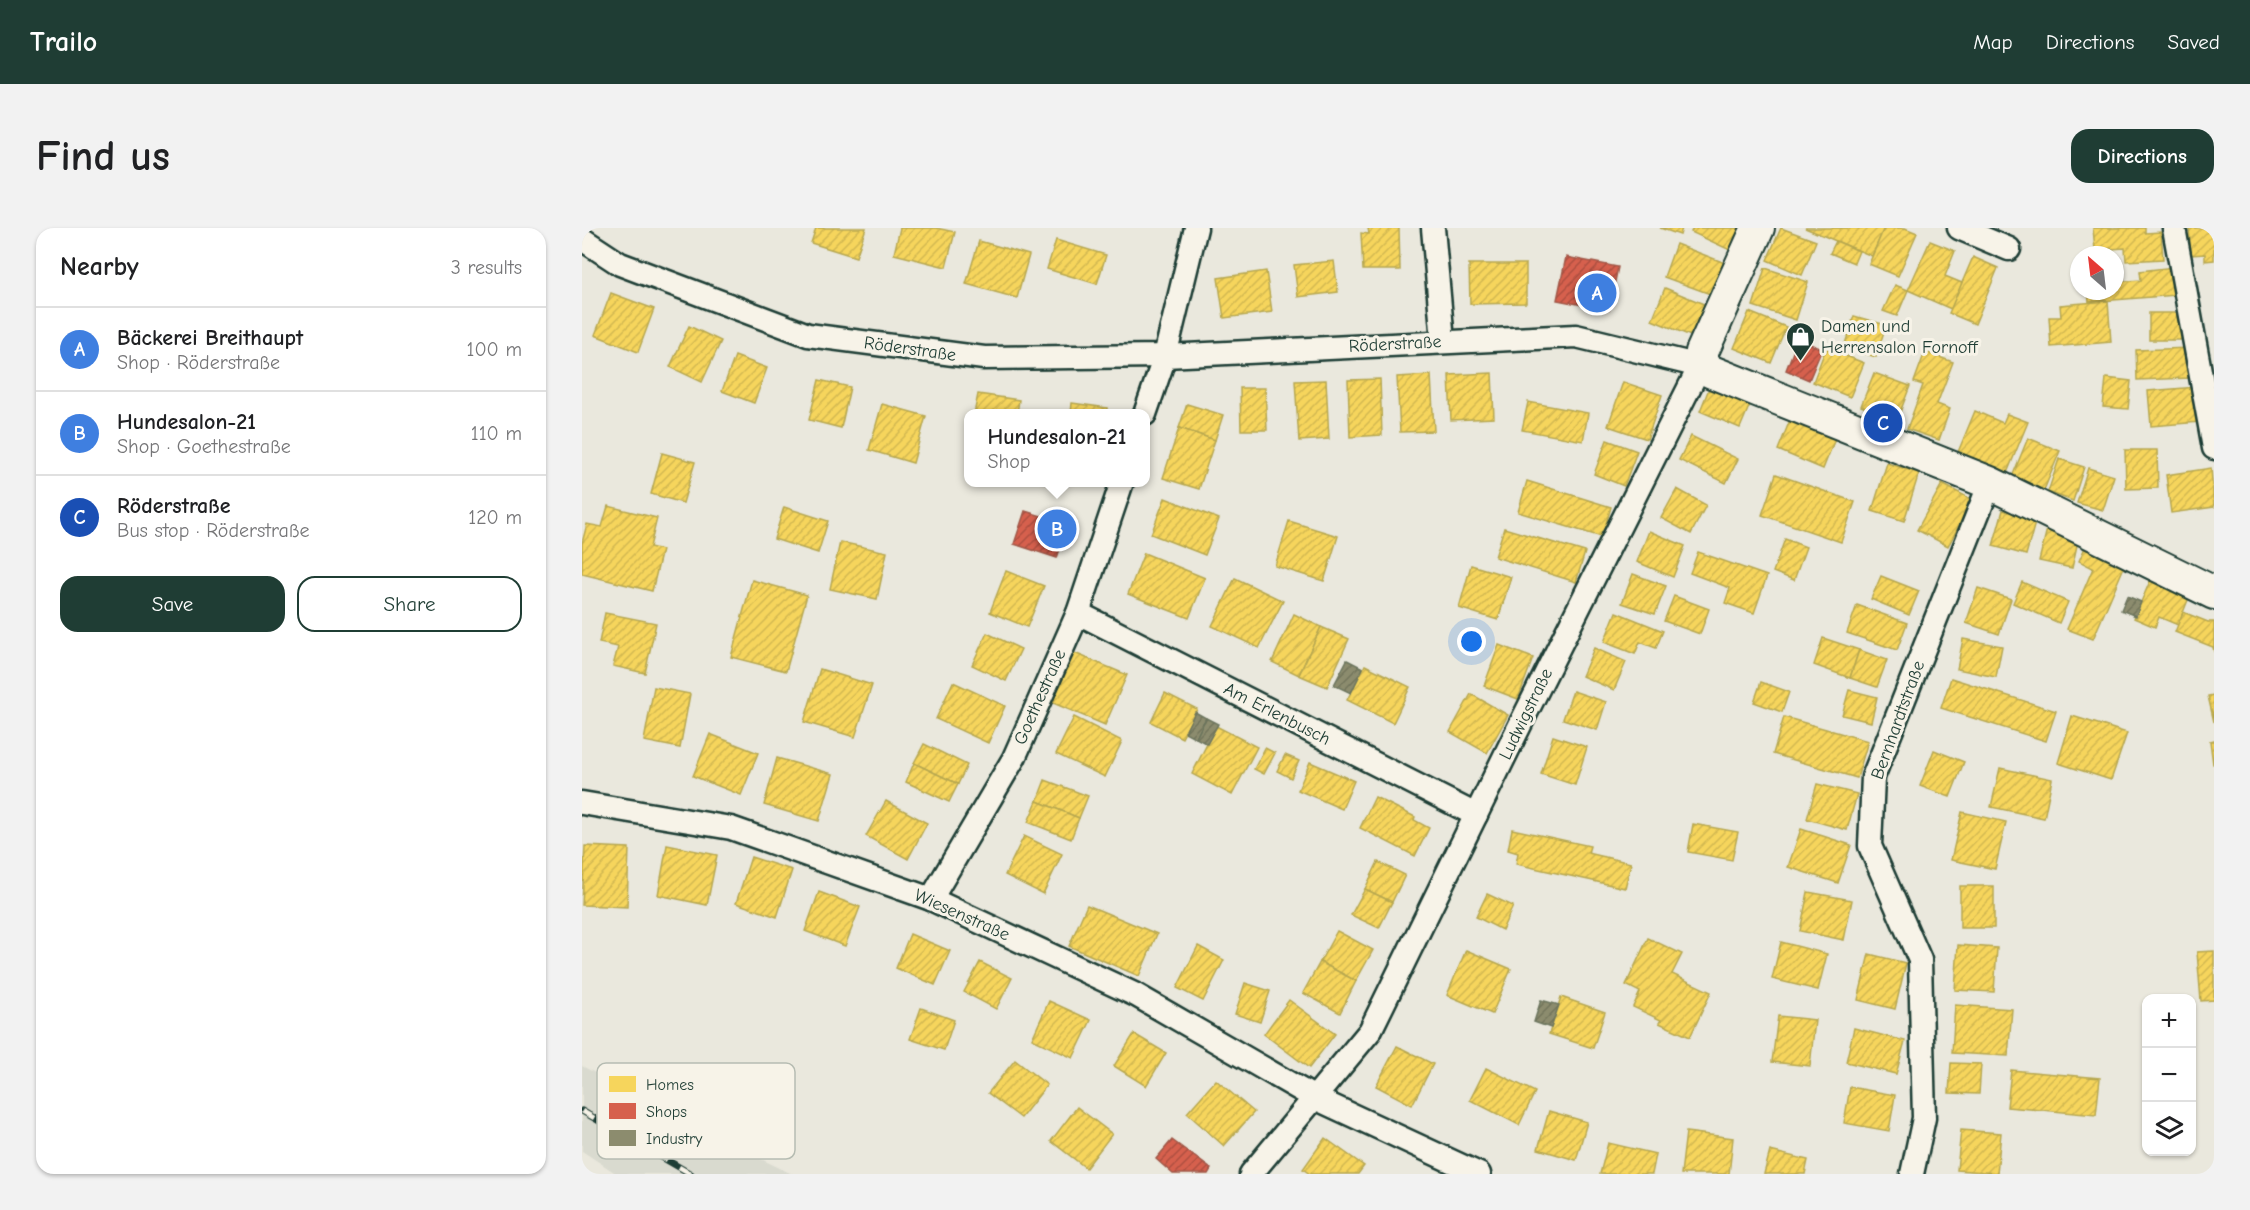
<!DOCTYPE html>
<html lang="en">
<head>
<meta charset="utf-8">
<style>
	body { margin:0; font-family:"Comic Neue",sans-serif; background:#f2f2f2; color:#202124 }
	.controls { position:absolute; right:18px; bottom:18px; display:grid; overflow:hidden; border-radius:12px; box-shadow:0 2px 4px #0004 }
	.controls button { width:54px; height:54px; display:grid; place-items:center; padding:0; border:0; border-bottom:2px solid #e0e0e0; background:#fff; color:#202124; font:30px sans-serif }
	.compass { position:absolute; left:1488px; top:18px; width:54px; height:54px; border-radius:50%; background:#fff; box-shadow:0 2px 4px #0004; rotate:332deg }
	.you { position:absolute; left:890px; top:414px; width:21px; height:21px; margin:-15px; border:4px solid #fff; border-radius:50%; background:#1a73e8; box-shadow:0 0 0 9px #1a73e833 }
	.badge { display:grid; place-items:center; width:39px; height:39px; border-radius:50%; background:#1f3d34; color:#fff; font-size:20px; font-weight:700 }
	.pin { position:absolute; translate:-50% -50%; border:3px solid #fff; box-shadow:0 2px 6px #0006 }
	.popup { position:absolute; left:382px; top:181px; width:186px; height:78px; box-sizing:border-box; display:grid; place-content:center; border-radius:12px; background:#fff; filter:drop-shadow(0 2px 4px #0005); font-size:20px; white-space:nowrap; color:#757577 }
	.popup b { font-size:22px; color:#202124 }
	.popup::after { content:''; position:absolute; left:50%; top:100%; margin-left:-12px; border:12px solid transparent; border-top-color:#fff }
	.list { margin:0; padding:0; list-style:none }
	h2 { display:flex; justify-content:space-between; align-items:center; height:78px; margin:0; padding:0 24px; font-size:26px }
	h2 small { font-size:20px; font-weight:400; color:#757577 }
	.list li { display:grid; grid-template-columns:39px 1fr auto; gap:18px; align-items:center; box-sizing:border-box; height:84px; padding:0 24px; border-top:2px solid #e0e0e0 }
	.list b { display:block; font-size:22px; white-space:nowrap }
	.list p { margin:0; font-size:20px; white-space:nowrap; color:#757577 }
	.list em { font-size:20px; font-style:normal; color:#757577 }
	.actions { display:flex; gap:12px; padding:18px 24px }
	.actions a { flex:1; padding:14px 0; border:2px solid #1f3d34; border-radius:18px; text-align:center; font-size:21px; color:#1f3d34 }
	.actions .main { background:#1f3d34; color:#fff }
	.icon { flex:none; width:33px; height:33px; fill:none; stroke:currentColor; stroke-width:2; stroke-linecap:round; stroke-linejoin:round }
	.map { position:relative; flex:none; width:1632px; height:946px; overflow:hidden; border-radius:18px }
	header { display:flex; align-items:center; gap:36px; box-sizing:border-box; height:84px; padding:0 30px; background:#1f3d34; color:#fff }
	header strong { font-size:28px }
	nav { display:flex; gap:33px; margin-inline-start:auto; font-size:21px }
	.intro { display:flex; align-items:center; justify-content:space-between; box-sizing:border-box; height:144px; padding:0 36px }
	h1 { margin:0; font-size:42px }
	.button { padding:15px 27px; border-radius:18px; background:#1f3d34; color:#fff; font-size:21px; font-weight:700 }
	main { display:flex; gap:36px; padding:0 36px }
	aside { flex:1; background:#fff; border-radius:18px; box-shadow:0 2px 4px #0004 }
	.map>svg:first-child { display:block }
	.built { fill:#d9dacf }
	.homes { fill:url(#homes-hatch); stroke:#b6a750; stroke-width:1.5 }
	.shops { fill:url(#shops-hatch); stroke:#9f5646; stroke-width:1.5 }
	.industry { fill:url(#industry-hatch); stroke:#6b745d; stroke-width:1.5 }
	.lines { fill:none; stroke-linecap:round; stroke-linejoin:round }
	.street-casing { stroke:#1f3d34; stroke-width:27 }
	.secondary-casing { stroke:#1f3d34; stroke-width:36 }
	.street { stroke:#f7f3e8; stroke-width:22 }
	.secondary { stroke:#f7f3e8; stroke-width:32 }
	.rail-casing { stroke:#1f3d34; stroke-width:7 }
	.rail { stroke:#f7f3e8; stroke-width:4.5; stroke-dasharray:14; stroke-linecap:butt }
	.labels { text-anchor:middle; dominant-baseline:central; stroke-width:6; stroke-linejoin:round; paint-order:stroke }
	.poi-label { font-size:18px; fill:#1f3d34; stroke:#f7f3e8; text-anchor:start }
	.street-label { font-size:18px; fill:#1f3d34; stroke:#f7f3e8 }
	.key { fill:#f7f3e8; stroke:#b6bcb2; stroke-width:1.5 }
	.key-label { font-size:16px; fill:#1f3d34 }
</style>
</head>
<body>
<header>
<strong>Trailo</strong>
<nav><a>Map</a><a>Directions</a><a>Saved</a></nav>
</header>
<div class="intro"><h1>Find us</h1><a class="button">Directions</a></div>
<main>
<aside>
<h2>Nearby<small>3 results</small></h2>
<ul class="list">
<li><span class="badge" style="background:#3f7fe0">A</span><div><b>Bäckerei Breithaupt</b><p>Shop · Röderstraße</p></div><em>100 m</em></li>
<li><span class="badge" style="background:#3f7fe0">B</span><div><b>Hundesalon-21</b><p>Shop · Goethestraße</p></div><em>110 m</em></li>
<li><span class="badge" style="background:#1a4fb4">C</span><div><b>Röderstraße</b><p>Bus stop · Röderstraße</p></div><em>120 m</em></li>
</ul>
<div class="actions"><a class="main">Save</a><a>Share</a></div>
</aside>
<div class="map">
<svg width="1632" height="946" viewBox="0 0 1632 946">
	<defs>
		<pattern id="homes-hatch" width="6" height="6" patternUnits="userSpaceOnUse" patternTransform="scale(1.5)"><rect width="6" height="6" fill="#f6d55c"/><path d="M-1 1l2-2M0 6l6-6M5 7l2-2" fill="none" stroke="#d2b851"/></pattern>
		<pattern id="shops-hatch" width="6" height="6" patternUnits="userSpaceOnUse" patternTransform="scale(1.5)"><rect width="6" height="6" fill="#d6604d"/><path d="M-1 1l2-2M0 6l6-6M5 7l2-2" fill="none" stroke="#ad5041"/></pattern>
		<pattern id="industry-hatch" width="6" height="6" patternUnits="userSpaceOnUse" patternTransform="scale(1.5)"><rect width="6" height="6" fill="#8c8c6e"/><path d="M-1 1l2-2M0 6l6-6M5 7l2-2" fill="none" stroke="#72745b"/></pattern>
	</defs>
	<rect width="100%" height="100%" fill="#eae8dd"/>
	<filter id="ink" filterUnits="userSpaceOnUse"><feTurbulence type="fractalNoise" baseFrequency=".0167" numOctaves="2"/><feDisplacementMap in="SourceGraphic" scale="12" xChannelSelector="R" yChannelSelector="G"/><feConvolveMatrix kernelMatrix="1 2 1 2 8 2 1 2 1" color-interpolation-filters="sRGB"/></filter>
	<g filter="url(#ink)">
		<polygon class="built" points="0,838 122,903 210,946 35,946 0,923"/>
		<g class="homes">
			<polygon points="234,0 284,0 274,29 229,15"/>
			<polygon points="318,0 354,0 373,4 364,39 312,26"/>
			<polygon points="786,0 817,0 818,42 781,42 779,5 787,6"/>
			<polygon points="1078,0 1100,0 1098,7"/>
			<polygon points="1111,0 1158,0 1148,22 1109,4"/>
			<polygon points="1199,0 1234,13 1220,47 1185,32"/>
			<polygon points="1223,0 1302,0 1290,28"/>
			<polygon points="1302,0 1323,0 1335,5 1316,48 1287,36"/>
			<polygon points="1511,0 1563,0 1563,5 1579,4 1581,31 1544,33 1543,20 1513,22"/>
			<polygon points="1607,0 1632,0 1632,32 1623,33 1623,26 1609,27"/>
			<polygon points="474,12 524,27 515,56 465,41"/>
			<polygon points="397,13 447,27 435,70 384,56"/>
			<polygon points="1254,13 1277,23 1272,35 1248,25"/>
			<polygon points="1348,13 1373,23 1363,48 1380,55 1369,81 1326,62"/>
			<polygon points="1094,16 1143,35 1131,67 1082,49"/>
			<polygon points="1391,29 1416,40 1393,96 1367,85"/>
			<polygon points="752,33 756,64 716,69 712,37"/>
			<polygon points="887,36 944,36 944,75 888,76"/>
			<polygon points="1592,39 1594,67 1507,74 1506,63 1533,63 1533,54 1559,52 1558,43"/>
			<polygon points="1183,40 1226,54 1214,92 1171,78"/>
			<polygon points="684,43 690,84 642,90 636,50"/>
			<polygon points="1313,57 1326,62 1315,88 1301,83"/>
			<polygon points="1083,60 1129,79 1116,111 1070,92"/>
			<polygon points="29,65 72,81 56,124 13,107"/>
			<polygon points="1526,73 1529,114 1469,119 1467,89 1479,89 1478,77"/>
			<polygon points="1167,84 1204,99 1189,135 1152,120"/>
			<rect x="1567" y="85" width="35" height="27"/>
			<polygon points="1272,88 1304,97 1294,129 1262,119"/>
			<polygon points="107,98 139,113 120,154 88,139"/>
			<polygon points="1244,120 1282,135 1268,169 1231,154"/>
			<polygon points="1608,120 1609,150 1555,152 1554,122"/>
			<polygon points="1343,124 1371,134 1355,176 1368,181 1357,212 1325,201 1341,157 1332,154"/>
			<polygon points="153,128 185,140 172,175 140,163"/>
			<polygon points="910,145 912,190 869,192 867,147"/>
			<polygon points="1292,145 1328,158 1315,192 1279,178"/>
			<polygon points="849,147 852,203 818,204 815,149"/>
			<polygon points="1524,150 1549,153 1546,181 1521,179"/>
			<polygon points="798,151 800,207 768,209 766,152"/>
			<polygon points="237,152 268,159 259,200 227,192"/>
			<polygon points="744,152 747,211 717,213 713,153"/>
			<polygon points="1041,154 1080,167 1065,211 1026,198"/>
			<polygon points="1128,158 1169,174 1158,200 1118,183"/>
			<polygon points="1615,159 1618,194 1569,198 1566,163"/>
			<polygon points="658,160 683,160 685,202 659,202"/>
			<polygon points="396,166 437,172 435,186 392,186"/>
			<polygon points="946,174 1006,185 1001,213 940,202"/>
			<polygon points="490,175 525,180 525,186 489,186"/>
			<polygon points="300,176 344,188 331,235 287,222"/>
			<polygon points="605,176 641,187 633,212 597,200"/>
			<polygon points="1393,183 1421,195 1425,186 1446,194 1425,245 1376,224"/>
			<polygon points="1210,187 1255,206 1241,241 1196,222"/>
			<polygon points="597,200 633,212 617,261 581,250"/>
			<polygon points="1109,208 1156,231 1144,255 1097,232"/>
			<polygon points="1446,210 1478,223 1462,262 1430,249"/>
			<polygon points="1025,212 1055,223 1042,258 1012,246"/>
			<polygon points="1543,222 1575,222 1576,260 1544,261"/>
			<polygon points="80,225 113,234 101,275 69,266"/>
			<polygon points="1477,231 1502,239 1491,273 1466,264"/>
			<polygon points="1305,235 1337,245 1322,293 1290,283"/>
			<polygon points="1506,240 1532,248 1521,282 1495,275"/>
			<polygon points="1629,240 1632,279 1589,285 1584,247"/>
			<polygon points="1194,246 1273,274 1259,314 1180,287"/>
			<polygon points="945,253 1029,279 1020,309 936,284"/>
			<polygon points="1360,256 1391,272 1366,318 1335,302"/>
			<polygon points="1095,261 1124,277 1109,306 1079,290"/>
			<polygon points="583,270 637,291 623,327 569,306"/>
			<polygon points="26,278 75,290 68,319 80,322 70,363 0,346 0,315 5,296 20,299"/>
			<polygon points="202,279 246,293 236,325 192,311"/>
			<polygon points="1421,282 1454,291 1444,327 1411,318"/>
			<polygon points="707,293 756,308 742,353 693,338"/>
			<polygon points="922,300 1003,324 994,354 913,329"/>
			<polygon points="1465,301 1497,308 1490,340 1457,333"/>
			<polygon points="1067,303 1103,318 1091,349 1055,334"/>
			<polygon points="1203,311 1224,319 1212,352 1191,344"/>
			<polygon points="258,314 305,324 295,371 248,361"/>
			<polygon points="1505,315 1545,332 1511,411 1485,401 1511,340 1497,333"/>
			<polygon points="1116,324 1185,348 1172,385 1143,375 1148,360 1108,345"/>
			<polygon points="562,325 623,350 607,390 546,366"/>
			<polygon points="889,337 929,349 916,392 877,380"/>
			<polygon points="424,343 462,358 445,399 408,384"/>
			<polygon points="1051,346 1084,358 1073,386 1040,375"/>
			<polygon points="1299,348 1337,363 1327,387 1289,371"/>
			<polygon points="653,350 701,373 677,420 630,398"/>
			<polygon points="1569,351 1608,367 1596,397 1577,389 1573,399 1552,390"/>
			<polygon points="170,352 225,367 204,443 149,429"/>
			<polygon points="1440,354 1486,374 1477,395 1431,375"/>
			<polygon points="1396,360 1429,371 1417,406 1384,395"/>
			<polygon points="1092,368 1127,381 1118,406 1082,393"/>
			<polygon points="1275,377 1325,395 1315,422 1265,405"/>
			<polygon points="1034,384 1081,403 1074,420 1058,414 1053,426 1022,414"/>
			<polygon points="1601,384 1626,394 1632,394 1632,424 1631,419 1593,404"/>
			<polygon points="23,385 74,395 63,445 31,438 36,419 17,415"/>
			<polygon points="712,386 739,399 717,447 690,434"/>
			<polygon points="739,399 767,411 745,459 717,447"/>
			<polygon points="405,405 439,421 424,453 390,437"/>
			<polygon points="1241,410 1277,422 1268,450 1232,437"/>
			<polygon points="1381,411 1420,418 1414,449 1375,441"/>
			<polygon points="917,417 951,430 936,471 902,458"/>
			<polygon points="1012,420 1044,434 1032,462 1000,448"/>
			<polygon points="1277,422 1305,432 1295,459 1268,450"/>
			<polygon points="490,424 545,447 523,497 469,474"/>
			<polygon points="783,437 828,459 811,495 765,472"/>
			<polygon points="238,441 290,457 273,509 222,494"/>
			<polygon points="1369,450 1474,483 1464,513 1359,480"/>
			<polygon points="371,454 423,478 406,515 354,491"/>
			<polygon points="1179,454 1207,464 1200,484 1172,474"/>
			<polygon points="72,459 108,466 98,520 62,513"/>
			<polygon points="1267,462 1295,469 1289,494 1260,487"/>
			<polygon points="991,463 1024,474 1015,502 981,491"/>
			<polygon points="583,465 615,481 600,510 569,494"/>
			<polygon points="889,466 926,487 905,525 868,504"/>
			<polygon points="1632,467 1632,494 1626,468"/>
			<polygon points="1490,488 1545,505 1529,552 1476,535"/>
			<polygon points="492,489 540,513 523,549 474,526"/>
			<polygon points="1202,489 1286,513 1275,550 1191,526"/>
			<polygon points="634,498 675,519 650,567 610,546"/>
			<polygon points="128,506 176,525 159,567 111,548"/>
			<polygon points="971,508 1005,519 993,557 959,546"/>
			<polygon points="1632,512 1632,536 1631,536 1628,513"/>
			<polygon points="342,516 385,537 376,556 332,535"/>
			<polygon points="683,520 693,525 682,546 672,541"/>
			<polygon points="1352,522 1382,534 1368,569 1338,558"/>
			<polygon points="703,527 717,533 709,550 695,543"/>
			<polygon points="195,530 251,546 237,593 182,577"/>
			<polygon points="728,534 772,553 760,581 716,562"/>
			<polygon points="332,535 376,556 367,574 324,554"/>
			<polygon points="1418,540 1470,551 1462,590 1409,579"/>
			<polygon points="463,552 506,568 497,590 455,573"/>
			<polygon points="1235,556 1275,566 1265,602 1225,591"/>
			<polygon points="793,569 833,589 832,592 847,600 833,628 778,600"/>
			<polygon points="304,573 345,595 326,631 284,608"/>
			<polygon points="455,573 497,590 489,611 446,594"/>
			<polygon points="1380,584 1424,594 1413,641 1369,632"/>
			<polygon points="1111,596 1156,604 1150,632 1106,624"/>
			<polygon points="930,601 1008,618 1006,625 1049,635 1043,660 934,636 936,625 926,622"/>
			<polygon points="1219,601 1269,617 1256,655 1206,639"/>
			<polygon points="442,608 480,626 461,666 423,647"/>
			<polygon points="85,617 135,627 125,677 76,667"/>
			<polygon points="3,618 47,620 45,679 0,677"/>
			<polygon points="169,629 210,642 195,689 154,675"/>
			<polygon points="796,634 823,647 810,674 783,661"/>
			<rect x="1378" y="658" width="34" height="42"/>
			<polygon points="783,661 810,674 797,700 769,687"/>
			<polygon points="237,664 278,679 263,718 223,703"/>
			<polygon points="1226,664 1270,672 1262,712 1218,703"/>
			<polygon points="905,666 931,678 920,702 894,689"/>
			<polygon points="505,677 575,706 557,748 487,718"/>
			<polygon points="755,703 791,722 774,753 738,734"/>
			<polygon points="328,706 368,723 353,757 314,740"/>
			<polygon points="1066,710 1100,726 1090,746 1129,764 1108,809 1077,795 1079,792 1051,779 1058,764 1044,757"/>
			<polygon points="1199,714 1245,726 1236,762 1190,751"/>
			<polygon points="1376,717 1415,720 1412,764 1373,762"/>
			<polygon points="616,718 642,732 621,773 595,760"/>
			<polygon points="884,722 929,741 910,786 865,767"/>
			<polygon points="1632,723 1632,772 1619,773 1615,724"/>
			<polygon points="1287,726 1324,735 1313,781 1276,772"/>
			<polygon points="398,734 430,750 414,781 382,764"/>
			<polygon points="738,734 774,753 758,785 721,765"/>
			<polygon points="663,755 688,763 678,794 653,786"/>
			<polygon points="979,769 1023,784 1011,820 967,806"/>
			<polygon points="707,772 753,806 727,840 682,806"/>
			<polygon points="467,773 509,792 491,830 450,811"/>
			<polygon points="1373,777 1430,781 1426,828 1370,825"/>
			<polygon points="339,780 372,792 362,822 328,811"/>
			<polygon points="1196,788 1233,792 1228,838 1190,834"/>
			<polygon points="1272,800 1323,813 1314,846 1264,834"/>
			<polygon points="552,806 584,825 564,858 532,838"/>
			<polygon points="815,818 851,836 830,877 794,858"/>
			<polygon points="433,832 465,857 439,890 406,865"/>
			<polygon points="1369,835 1399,836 1397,866 1367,865"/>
			<polygon points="904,840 953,864 937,897 888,872"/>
			<polygon points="1429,842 1518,850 1514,887 1425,879"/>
			<polygon points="634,852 672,884 642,918 605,885"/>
			<polygon points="1268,859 1313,867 1307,903 1262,895"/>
			<polygon points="495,879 530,906 504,940 469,913"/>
			<polygon points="967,883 1005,894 994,932 956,921"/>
			<polygon points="1379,902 1419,905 1415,945 1375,942"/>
			<polygon points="1104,904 1151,910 1147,946 1099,946"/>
			<polygon points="743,910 782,938 776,946 728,946 721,941"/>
			<polygon points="1026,915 1074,926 1070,946 1018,946"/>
			<polygon points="1188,923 1226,932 1223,946 1182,946"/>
		</g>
		<g class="shops">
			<polygon points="984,29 1036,39 1027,82 975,72"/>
			<polygon points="1216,111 1240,121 1227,152 1204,142"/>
			<polygon points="443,283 486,296 475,330 432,316"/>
			<polygon points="590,912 629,941 626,946 591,946 574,931"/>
		</g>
		<g class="industry">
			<polygon points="1545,368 1559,374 1554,388 1539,382"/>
			<polygon points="765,432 781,440 769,465 752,457"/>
			<polygon points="613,484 624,490 614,510 603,504"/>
			<polygon points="624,490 636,496 625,516 614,510"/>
			<polygon points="959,772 977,777 969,800 952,794"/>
		</g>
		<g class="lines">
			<defs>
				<g id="street">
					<polyline points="851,0 861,113"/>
					<polyline points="1377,0 1427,21"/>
					<polyline points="1592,0 1632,220"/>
					<polyline points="0,11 38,36 226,107 402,130 583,128 994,108 1118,138 939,495 788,803 669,946"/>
					<polyline points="563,186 583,128 614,0"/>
					<polyline points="496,385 894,587"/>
					<polyline points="0,575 149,600 349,671 554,767 733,870 897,946"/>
					<polyline points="349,671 432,530 496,385 540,254"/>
					<polyline points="1330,946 1342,890 1338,732 1288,618 1291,549 1408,255"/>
				</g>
				<polyline id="secondary" points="1176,0 1120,124 1118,138 1130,144 1408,255 1632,365"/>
			</defs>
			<use href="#street" class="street-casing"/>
			<use href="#secondary" class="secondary-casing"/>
			<use href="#street" class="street"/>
			<use href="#secondary" class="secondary"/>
			<defs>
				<polyline id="rail" points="0,883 109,946"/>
			</defs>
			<use href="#rail" class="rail-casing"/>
			<use href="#rail" class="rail"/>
		</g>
	</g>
	<defs>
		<symbol id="shop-pin" viewBox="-11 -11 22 30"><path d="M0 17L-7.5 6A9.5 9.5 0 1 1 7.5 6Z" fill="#1f3d34" stroke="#f7f3e8"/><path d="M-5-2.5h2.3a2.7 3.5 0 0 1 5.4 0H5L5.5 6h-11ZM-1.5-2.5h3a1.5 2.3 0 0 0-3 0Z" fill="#fff"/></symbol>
	</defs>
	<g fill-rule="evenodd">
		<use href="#shop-pin" x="1202" y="92" width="33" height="45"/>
	</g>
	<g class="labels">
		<g class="poi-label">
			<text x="1239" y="98">Damen und<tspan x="1239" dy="21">Herrensalon Fornoff</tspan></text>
		</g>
		<g class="street-label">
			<text transform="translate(813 116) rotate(-3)">Röderstraße</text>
			<text transform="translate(328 121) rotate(8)">Röderstraße</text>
			<text transform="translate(458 469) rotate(-66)">Goethestraße</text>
			<text transform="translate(695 486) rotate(27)">Am Erlenbusch</text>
			<text transform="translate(944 486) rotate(-64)">Ludwigstraße</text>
			<text transform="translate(1316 492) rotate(-70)">Bernhardtstraße</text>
			<text transform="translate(380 687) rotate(24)">Wiesenstraße</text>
		</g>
	</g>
	<rect x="15" y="835" width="198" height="96" rx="9" class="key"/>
	<rect x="27" y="848" width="27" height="16" fill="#f6d55c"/>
	<rect x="27" y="875" width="27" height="16" fill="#d6604d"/>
	<rect x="27" y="902" width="27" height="16" fill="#8c8c6e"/>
	<g class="key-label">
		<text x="64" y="862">Homes</text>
		<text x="64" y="889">Shops</text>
		<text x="64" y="916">Industry</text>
	</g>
</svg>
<div class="controls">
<button>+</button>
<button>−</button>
<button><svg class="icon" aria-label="layers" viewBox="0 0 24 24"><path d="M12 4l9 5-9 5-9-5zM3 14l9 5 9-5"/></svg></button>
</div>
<svg class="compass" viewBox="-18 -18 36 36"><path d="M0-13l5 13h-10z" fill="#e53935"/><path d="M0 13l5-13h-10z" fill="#757577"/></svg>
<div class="you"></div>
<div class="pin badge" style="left:1015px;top:65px;background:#3f7fe0">A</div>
<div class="pin badge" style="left:475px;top:301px;background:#3f7fe0">B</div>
<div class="popup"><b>Hundesalon-21</b>Shop</div>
<div class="pin badge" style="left:1301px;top:195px;background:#1a4fb4">C</div>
</div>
</main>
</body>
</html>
